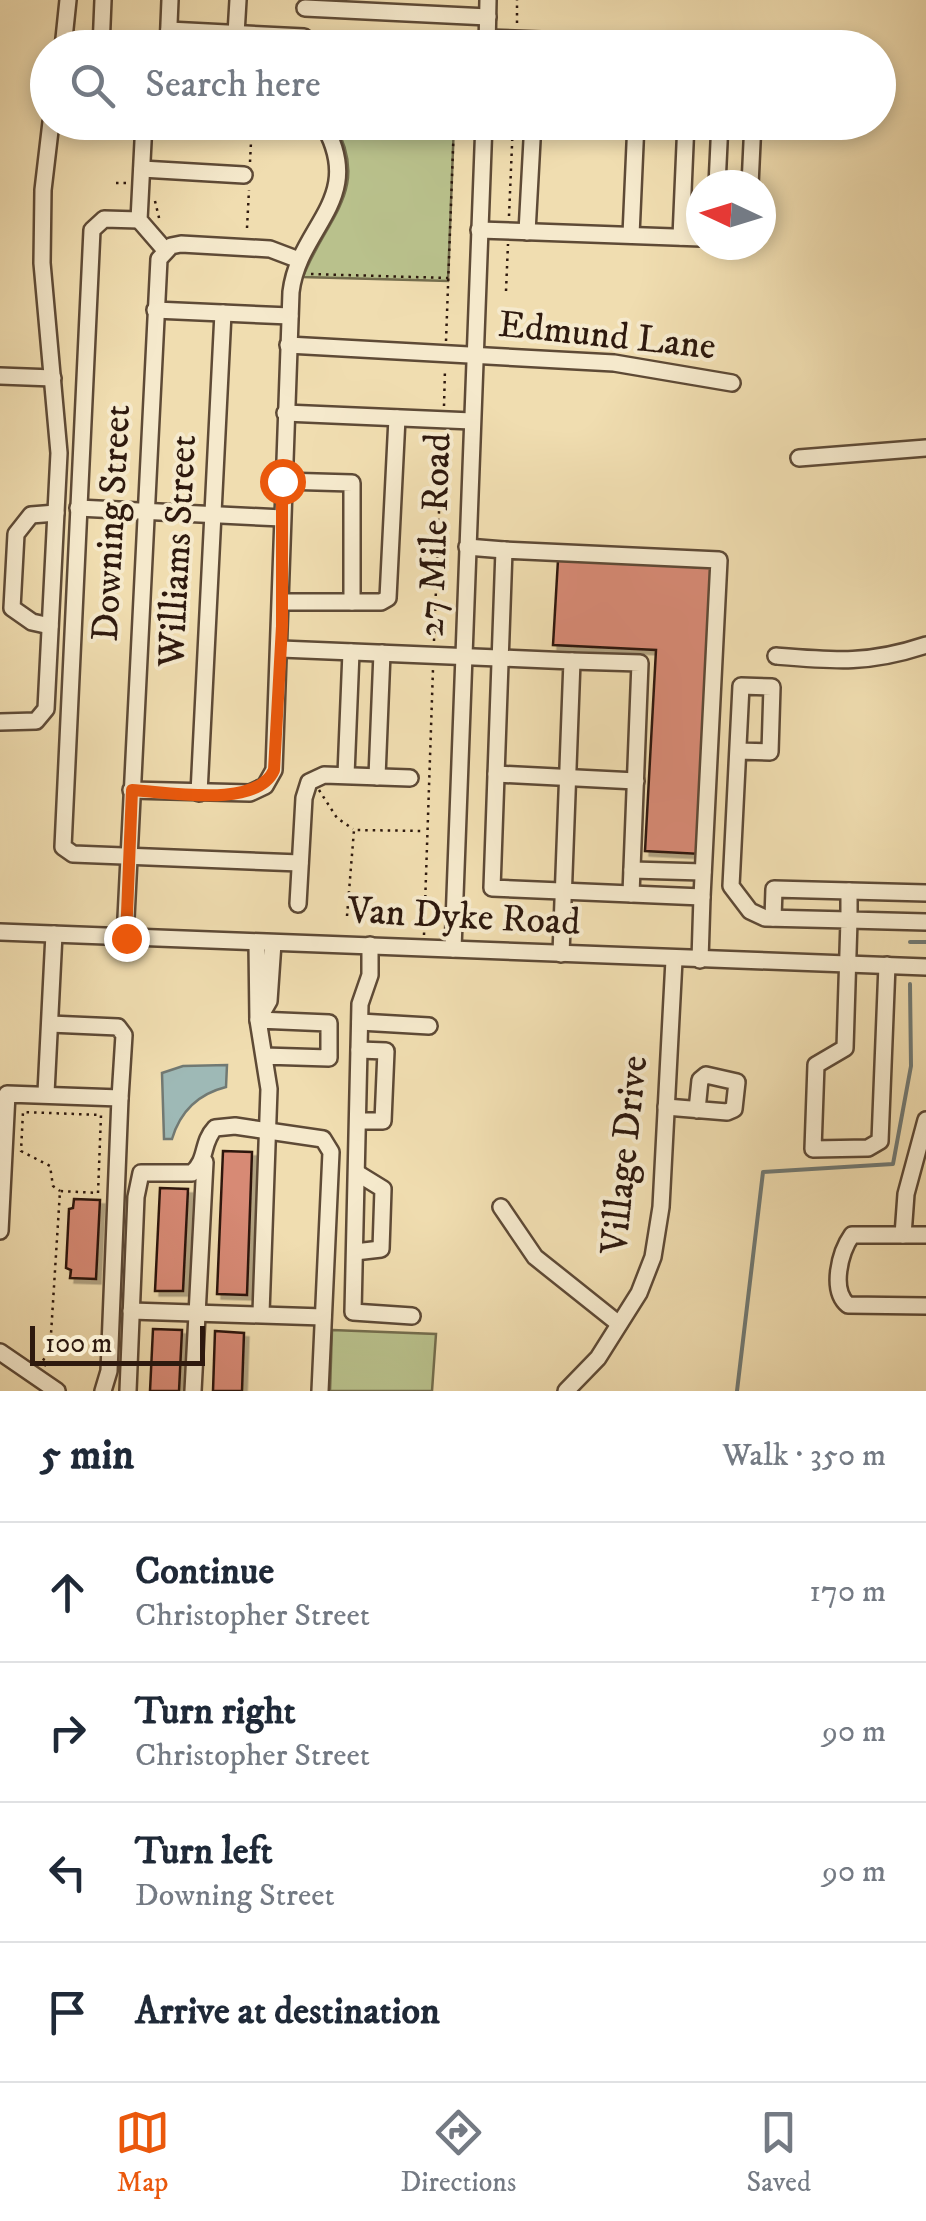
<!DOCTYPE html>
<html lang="en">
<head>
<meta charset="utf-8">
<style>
	body { margin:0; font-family:"IM FELL DW Pica",serif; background:#f6f6f7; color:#1f2937 }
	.compass { position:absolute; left:686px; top:170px; width:90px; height:90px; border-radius:50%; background:#fff; box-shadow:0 5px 15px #0003; rotate:274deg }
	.scale { position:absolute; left:30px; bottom:25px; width:175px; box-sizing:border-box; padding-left:10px; border:5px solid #2e190e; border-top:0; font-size:28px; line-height:35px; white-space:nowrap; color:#2e190e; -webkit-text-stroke:8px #f5e9cc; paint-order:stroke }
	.stop { position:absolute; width:30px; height:30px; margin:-22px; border:8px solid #ea580c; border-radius:50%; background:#fff }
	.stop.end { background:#ea580c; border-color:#fff; box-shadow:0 2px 10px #0008 }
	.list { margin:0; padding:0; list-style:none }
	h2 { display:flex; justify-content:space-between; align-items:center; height:130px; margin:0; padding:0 40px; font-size:42px }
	h2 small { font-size:32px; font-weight:400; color:#747a83 }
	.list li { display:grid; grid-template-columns:65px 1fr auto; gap:30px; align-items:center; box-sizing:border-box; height:140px; padding:0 40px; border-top:2px solid #e0e1e3 }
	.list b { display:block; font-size:38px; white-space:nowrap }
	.list p { margin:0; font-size:32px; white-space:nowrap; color:#747a83 }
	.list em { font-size:32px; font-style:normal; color:#747a83 }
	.icon { flex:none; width:55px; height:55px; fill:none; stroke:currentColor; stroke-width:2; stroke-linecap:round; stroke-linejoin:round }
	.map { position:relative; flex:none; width:926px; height:1391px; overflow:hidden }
	.search { position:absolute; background:#fff; box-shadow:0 5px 15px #0003; left:30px; right:30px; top:30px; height:110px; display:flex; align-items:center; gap:25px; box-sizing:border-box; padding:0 35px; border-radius:55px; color:#747a83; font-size:38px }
	.sheet { height:690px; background:#fff }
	nav { display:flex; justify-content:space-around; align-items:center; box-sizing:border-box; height:140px; border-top:2px solid #e0e1e3; background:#fff; font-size:28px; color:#747a83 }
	nav a { display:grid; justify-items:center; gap:5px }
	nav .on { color:#ea580c }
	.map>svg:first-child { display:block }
	.green { fill:#b9c18c; stroke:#746d4d; stroke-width:2.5 }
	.water { fill:#9eb9b6; stroke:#717973; stroke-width:2.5 }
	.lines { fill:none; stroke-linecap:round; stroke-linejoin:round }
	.stream { stroke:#717973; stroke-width:4 }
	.building { fill:#d78a75; stroke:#2e190e; stroke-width:2.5; filter:url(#shadow) }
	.minor-casing { stroke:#5e4a36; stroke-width:20 }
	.path { stroke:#2e190e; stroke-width:2.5; stroke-dasharray:2.5 5; stroke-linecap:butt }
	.minor { stroke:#f5e9cc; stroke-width:15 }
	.route { stroke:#ea580c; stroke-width:12 }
	.labels { text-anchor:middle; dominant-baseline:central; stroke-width:8; stroke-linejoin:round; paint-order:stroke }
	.street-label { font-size:38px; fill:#2e190e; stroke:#f5e9cc }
</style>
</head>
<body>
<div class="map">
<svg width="926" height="1391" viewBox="0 0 926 1391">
	<defs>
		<filter id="shadow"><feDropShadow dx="4.5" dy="4.5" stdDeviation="0" flood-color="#0004"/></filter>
	</defs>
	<rect width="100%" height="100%" fill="#f0ddb0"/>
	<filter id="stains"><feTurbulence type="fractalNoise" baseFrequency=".002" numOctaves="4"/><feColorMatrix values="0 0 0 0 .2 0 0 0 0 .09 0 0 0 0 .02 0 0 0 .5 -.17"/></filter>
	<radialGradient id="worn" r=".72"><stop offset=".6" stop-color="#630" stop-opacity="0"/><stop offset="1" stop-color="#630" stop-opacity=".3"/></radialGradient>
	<g class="green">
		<path d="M334,123H454L448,281L303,277C325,219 372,190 334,123Z"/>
		<polygon points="332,1330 436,1334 432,1391 330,1391"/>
	</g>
	<path class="water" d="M227,1065L226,1087C198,1094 180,1112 172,1139H164L162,1073L183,1066Z"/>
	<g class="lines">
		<g class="stream">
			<polyline points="910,942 926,942"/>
			<polyline points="737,1391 763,1172 893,1164 911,1066 910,984"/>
		</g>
	</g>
	<g class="building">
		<polygon points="558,560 716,568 701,854 645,851 656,650 553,645"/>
		<polygon points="223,1151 252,1152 247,1295 217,1294"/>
		<polygon points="160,1188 188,1189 183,1291 155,1291"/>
		<polygon points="74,1199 100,1200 96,1279 70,1278 71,1270 66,1268 69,1209 73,1208"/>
		<polygon points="153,1329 182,1330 179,1391 150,1391"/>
		<polygon points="215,1331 244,1333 242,1391 213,1391"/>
	</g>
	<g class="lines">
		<defs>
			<g id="minor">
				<polyline points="305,8 488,17"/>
				<polyline points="169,30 304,37"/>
				<polyline points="236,34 238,0"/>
				<polyline points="487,38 757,48"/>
				<polyline points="63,48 68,0"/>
				<polyline points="101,48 103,0"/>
				<polyline points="168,48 170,0"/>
				<polyline points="487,48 488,0"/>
				<polyline points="144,122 139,220 165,250"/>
				<polyline points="142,169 244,175"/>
				<polyline points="717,185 720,122"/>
				<polyline points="750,185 753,122"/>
				<polyline points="139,220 104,219 92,230 63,847 73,854 300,863"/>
				<polyline points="479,230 701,238"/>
				<polyline points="527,232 533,122"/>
				<polyline points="631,235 636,122"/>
				<polyline points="681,237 686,122"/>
				<polyline points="155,310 290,316"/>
				<polyline points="288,345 614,363 732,383"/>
				<polyline points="0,376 53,378"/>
				<polyline points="285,413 472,421"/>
				<polyline points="799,458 926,448"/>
				<polyline points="282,481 352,483 352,602"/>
				<polyline points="78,508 282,518"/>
				<polyline points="467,547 504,550"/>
				<polygon points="504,550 719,560 702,897 492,888"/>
				<polyline points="282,602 381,602 388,598 397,418"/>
				<polyline points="50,626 32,622 12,608 16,534 31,515 56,513"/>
				<polyline points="281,649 572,661 561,954"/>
				<path d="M776,656C836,661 869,664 926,645"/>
				<polyline points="572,661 640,663 631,894"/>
				<polyline points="0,722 36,721 46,709 59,453 42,263 43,190 51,122"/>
				<polyline points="738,751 770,752 772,687 741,686 731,886 750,911 765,918 849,920 845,1048 816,1065 813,1149 868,1148 880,1141 887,965"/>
				<polyline points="496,774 636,781"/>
				<polyline points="346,775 351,652"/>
				<polyline points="377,777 382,653"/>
				<path d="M131,790L250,793L265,786L274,770L291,292C299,225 368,199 322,122"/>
				<polyline points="199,793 223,313"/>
				<polyline points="632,870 703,872"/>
				<polyline points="849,891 849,920 926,922"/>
				<polyline points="298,904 304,798 309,782 324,775 410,778"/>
				<polyline points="773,918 774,889 926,893"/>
				<polyline points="0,932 926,967"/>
				<polyline points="125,938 159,259 171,246 181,244 270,249 299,260"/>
				<polyline points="257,944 258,1020 269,1001 273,943"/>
				<polyline points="370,945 370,975 360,1004 353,1312 412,1316"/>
				<polyline points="453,949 484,122"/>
				<polyline points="700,960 702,897"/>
				<polyline points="360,1022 429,1026"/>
				<polyline points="50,1024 118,1027 124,1035 120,1098"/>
				<polyline points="46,1093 54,934"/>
				<polyline points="666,1107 727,1112 734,1109 737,1082 706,1075 700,1080 697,1110"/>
				<polyline points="358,1121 383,1121 386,1051 359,1050"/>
				<polyline points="501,1207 535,1257 619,1324"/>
				<polyline points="0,1231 7,1094 120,1098 109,1371 103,1391"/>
				<polyline points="903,1235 906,1194 926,1120"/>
				<path d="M926,1235H852C840,1252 830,1290 848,1305L926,1306"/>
				<polyline points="355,1252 381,1249 383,1189 357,1173"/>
				<polyline points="131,1311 323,1317"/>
				<polyline points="261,1313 269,1089 258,1020 329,1023 329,1058 264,1056"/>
				<polyline points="0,1352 57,1391"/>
				<path d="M128,1391L136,1197L141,1173H192C208,1159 201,1143 215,1128L235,1126L323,1139L331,1152L320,1391"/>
				<polyline points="193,1391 205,1162"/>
				<polyline points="566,1391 598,1358 639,1293 653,1257 661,1207 674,960"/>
			</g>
		</defs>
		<use href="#minor" class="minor-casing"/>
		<g class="path">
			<polyline points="517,23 517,0"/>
			<polyline points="457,48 458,31"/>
			<polyline points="250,162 252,122"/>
			<polyline points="116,183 127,183"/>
			<polyline points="155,201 160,222"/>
			<polyline points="509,216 513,122"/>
			<polyline points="247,228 249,190"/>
			<polyline points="311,274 448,278"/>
			<polyline points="506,291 508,244"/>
			<polyline points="446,341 454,122"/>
			<polyline points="444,406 445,369"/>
			<polyline points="434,641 442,434"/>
			<polyline points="319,790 337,818 353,829"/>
			<polyline points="347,916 354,830 425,831"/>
			<polyline points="424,935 433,669"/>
			<polyline points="46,1366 42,1362 50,1350 60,1191 98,1193 101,1115 23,1112 21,1151 50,1166 53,1186 60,1191"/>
		</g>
		<use href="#minor" class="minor"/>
	</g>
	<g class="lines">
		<path class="route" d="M126,938L132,790C169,792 257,809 274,770L282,626V481"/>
	</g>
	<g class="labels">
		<g class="street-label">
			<text transform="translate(607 336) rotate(6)">Edmund Lane</text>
			<text transform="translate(112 523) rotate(-87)">Downing Street</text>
			<text transform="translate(435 535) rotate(-88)">27 Mile Road</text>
			<text transform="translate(178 551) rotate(-87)">Williams Street</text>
			<text transform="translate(464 917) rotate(3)">Van Dyke Road</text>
			<text transform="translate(625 1155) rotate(-84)">Village Drive</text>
		</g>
	</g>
	<rect width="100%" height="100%" filter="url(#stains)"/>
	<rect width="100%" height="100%" fill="url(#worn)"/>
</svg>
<svg class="compass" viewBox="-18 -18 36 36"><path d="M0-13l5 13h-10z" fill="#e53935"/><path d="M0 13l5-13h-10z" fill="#747a83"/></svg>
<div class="scale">100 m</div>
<div class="stop" style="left:282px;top:481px"></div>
<div class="stop end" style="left:126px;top:938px"></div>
<div class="search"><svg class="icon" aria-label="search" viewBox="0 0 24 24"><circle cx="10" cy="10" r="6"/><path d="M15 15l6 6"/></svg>Search here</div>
</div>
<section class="sheet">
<h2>5 min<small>Walk · 350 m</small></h2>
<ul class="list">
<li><svg class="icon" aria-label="ahead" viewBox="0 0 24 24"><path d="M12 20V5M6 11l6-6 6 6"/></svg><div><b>Continue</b><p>Christopher Street</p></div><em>170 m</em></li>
<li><svg class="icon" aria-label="right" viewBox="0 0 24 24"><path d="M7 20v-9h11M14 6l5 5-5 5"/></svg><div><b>Turn right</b><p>Christopher Street</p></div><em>90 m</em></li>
<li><svg class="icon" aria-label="left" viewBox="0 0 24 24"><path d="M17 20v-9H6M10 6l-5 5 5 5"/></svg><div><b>Turn left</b><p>Downing Street</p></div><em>90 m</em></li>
<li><svg class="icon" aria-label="arrive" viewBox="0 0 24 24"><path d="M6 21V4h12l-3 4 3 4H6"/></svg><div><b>Arrive at destination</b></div></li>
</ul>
</section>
<nav>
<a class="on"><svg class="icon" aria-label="map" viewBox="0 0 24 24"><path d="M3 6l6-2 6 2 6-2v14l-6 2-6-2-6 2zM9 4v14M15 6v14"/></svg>Map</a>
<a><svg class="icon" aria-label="directions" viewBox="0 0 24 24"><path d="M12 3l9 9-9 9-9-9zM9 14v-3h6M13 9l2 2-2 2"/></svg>Directions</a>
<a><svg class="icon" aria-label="saved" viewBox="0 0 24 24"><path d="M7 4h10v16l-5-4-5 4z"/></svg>Saved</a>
</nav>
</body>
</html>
